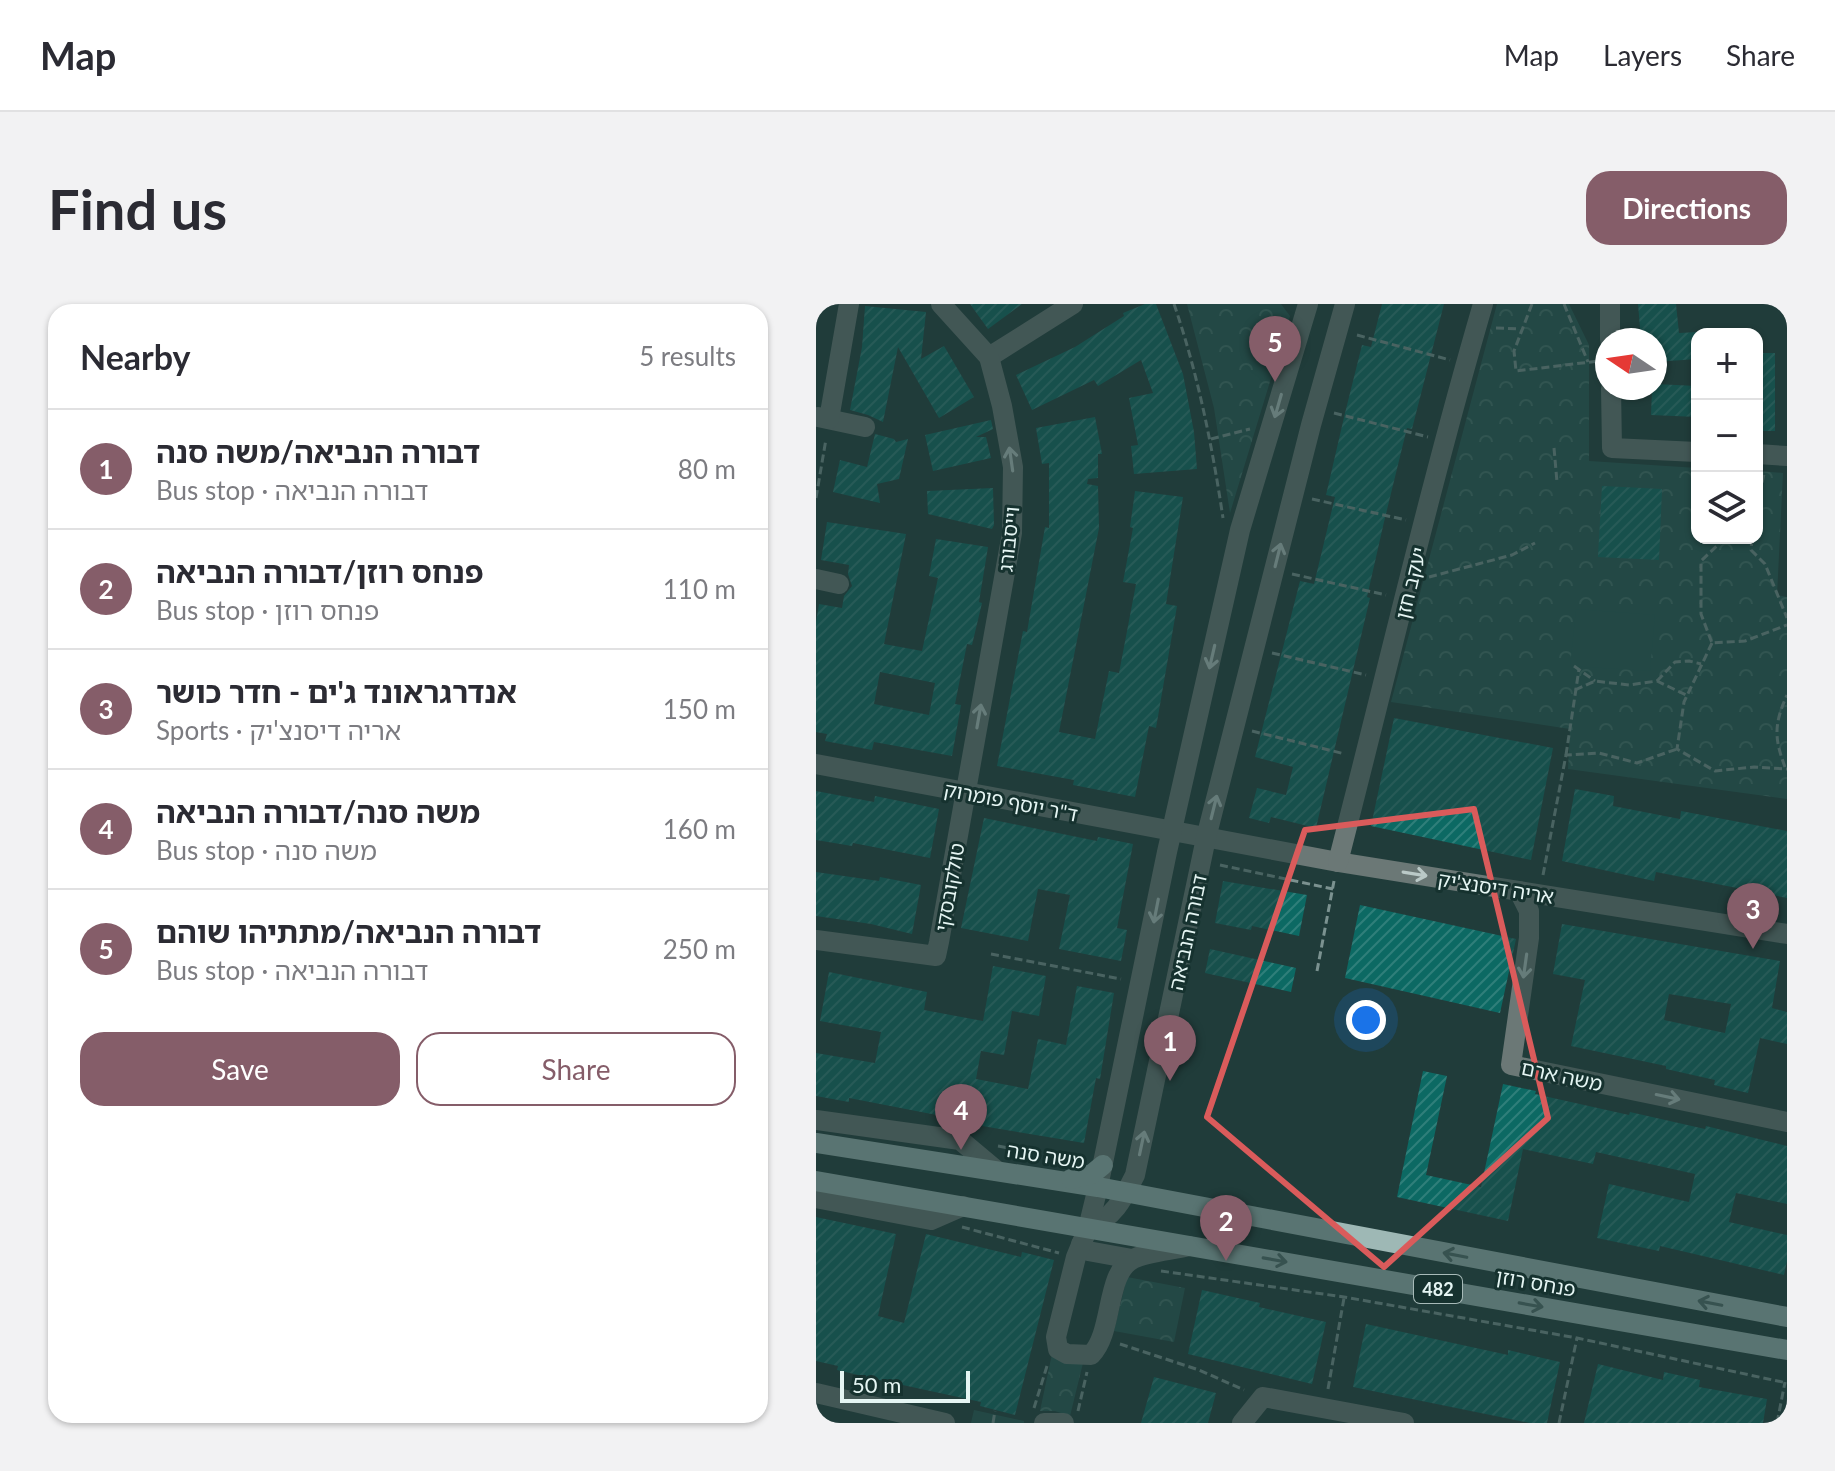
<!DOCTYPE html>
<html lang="en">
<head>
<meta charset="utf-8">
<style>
	body { margin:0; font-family:Lato,"Noto Sans Hebrew",sans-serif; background:#f2f2f3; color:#2b2b33 }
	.controls { position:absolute; right:24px; top:24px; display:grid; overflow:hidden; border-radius:16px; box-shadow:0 2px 6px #0004 }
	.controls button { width:72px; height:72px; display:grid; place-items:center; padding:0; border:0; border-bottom:2px solid #e1e1e2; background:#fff; color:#2b2b33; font:40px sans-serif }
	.compass { position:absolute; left:779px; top:24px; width:72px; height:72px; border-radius:50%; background:#fff; box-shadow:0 2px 6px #0004; rotate:283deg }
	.scale { position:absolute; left:24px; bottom:20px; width:130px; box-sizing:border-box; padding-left:8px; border:4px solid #e5f5f3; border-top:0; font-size:22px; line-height:28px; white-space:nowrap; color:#e5f5f3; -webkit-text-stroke:6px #16322f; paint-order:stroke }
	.you { position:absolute; left:550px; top:716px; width:28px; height:28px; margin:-20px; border:6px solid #fff; border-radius:50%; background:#1a73e8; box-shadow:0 0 0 12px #1a73e833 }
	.badge { display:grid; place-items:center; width:52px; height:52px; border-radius:50%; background:#855d69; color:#fff; font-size:26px; font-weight:700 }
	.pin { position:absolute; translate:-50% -66px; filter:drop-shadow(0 2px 4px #0008) }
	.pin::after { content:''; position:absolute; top:42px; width:28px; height:24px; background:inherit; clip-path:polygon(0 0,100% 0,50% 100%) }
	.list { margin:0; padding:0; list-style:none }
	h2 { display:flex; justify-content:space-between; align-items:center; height:104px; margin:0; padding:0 32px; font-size:34px }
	h2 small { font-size:26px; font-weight:400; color:#7c7c81 }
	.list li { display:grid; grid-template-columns:52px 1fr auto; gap:24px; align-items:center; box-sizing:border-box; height:120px; padding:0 32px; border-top:2px solid #e1e1e2 }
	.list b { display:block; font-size:30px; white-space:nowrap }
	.list p { margin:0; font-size:26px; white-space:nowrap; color:#7c7c81 }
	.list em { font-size:26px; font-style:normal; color:#7c7c81 }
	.actions { display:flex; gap:16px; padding:24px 32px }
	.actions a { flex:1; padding:18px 0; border:2px solid #855d69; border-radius:24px; text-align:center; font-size:28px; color:#855d69 }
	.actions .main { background:#855d69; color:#fff }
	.icon { flex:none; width:44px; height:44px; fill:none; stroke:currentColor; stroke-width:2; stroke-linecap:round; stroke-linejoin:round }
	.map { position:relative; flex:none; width:971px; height:1119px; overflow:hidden; border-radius:24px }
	header { display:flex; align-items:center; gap:48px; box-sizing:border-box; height:112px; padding:0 40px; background:#fff; border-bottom:2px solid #e1e1e2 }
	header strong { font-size:38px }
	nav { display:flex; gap:44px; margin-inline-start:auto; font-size:28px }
	.intro { display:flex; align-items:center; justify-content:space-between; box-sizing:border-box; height:192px; padding:0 48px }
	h1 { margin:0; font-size:56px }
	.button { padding:20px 36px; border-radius:24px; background:#855d69; color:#fff; font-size:28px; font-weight:700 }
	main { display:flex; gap:48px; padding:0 48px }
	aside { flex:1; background:#fff; border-radius:24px; box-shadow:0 2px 6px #0004 }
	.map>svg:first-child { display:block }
	.park { fill:url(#park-crowns) }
	.pitch { fill:#265853 }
	.building { fill:url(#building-hatch); fill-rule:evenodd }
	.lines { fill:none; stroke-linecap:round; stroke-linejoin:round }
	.path { stroke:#7b9290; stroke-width:3; stroke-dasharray:8 4; stroke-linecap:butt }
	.minor { stroke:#6b7876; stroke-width:20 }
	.major { stroke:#9eb8b5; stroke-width:20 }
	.oneway { stroke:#bac9c7 }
	.oneway2 { stroke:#536e6b }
	.marked { fill:none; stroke:#da5b5b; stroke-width:6; stroke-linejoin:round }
	.labels { text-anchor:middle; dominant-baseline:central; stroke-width:6; stroke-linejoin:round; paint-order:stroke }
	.shield { fill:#16322f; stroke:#a7bab8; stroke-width:2 }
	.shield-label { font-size:18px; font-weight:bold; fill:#e5f5f3 }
	.street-label { font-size:20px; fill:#e5f5f3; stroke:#16322f }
</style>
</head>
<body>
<header>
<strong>Map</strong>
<nav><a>Map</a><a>Layers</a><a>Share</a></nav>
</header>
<div class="intro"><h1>Find us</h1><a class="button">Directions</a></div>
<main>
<aside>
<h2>Nearby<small>5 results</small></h2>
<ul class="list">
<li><span class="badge">1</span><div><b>דבורה הנביאה/משה סנה</b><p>Bus stop · דבורה הנביאה</p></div><em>80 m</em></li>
<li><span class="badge">2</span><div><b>פנחס רוזן/דבורה הנביאה</b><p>Bus stop · פנחס רוזן</p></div><em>110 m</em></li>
<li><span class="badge">3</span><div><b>אנדרגראונד ג'ים - חדר כושר</b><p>Sports · אריה דיסנצ'יק</p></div><em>150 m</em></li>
<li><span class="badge">4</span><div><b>משה סנה/דבורה הנביאה</b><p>Bus stop · משה סנה</p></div><em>160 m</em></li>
<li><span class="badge">5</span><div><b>דבורה הנביאה/מתתיהו שוהם</b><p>Bus stop · דבורה הנביאה</p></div><em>250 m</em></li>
</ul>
<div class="actions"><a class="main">Save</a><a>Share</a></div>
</aside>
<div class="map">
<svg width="971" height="1119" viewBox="0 0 971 1119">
	<defs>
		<pattern id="park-crowns" width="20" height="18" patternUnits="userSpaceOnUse" patternTransform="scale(2)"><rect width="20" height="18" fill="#265853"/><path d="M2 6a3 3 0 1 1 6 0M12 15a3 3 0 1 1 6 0" fill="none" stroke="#45716c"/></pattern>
		<pattern id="building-hatch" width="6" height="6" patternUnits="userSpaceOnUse" patternTransform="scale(2)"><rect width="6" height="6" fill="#0c6963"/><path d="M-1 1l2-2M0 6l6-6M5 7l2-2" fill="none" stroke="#2f7f7a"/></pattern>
	</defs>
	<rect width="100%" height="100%" fill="#203c3a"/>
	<g class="park">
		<polygon points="371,0 465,0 474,12 414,209 398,104"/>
		<polygon points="681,0 753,0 773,41 773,157 881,164 881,234 941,234 941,167 967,169 961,291 971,293 971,495 752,465 754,425 575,398"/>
		<polygon points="311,973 369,984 358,1038 298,1027"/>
		<polygon points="236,1050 267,1059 254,1112 239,1107 224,1107"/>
		<polygon points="158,1106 208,1117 208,1119 155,1119"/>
	</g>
	<polygon class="pitch" points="760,305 839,311 834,367 754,362"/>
	<g class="building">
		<polygon points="154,0 206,0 172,25"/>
		<polygon points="329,0 340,0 367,70 378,128 381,165 318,170 315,142 322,141 313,94 337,89 325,56 282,82 278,76 216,106 200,71 259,43 308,12 307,9"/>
		<polygon points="566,0 628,0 596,125 591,124 568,218 551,293 554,294 500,524 455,513 453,519 433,514 441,484 470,491 477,463 439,453 484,277 498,280 519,193 510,191 529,109 546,41 555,43"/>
		<polygon points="822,0 860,0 863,29 881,28 881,55 839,58 839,36 825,36"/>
		<polygon points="49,2 110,8 105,55 128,42 158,93 123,114 82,43 67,118 52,111 34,106 46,43"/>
		<rect x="941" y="49" width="18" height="78"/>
		<polygon points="839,80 881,82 881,113 835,111 836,84 839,84"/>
		<polygon points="279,113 286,150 282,150 282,174 272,175 271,180 282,182 283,224 243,428 279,435 293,367 303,369 320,280 307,278 317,224 314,223 319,187 367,193 350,300 361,302 340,424 333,422 319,493 257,481 258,476 181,462 207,327 211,328 229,223 233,224 233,159 226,160 220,124"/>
		<polygon points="175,116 177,125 160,133 170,133 175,154 117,167 109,131"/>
		<polygon points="59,130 78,135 80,138 92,135 83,175 61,180 64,199 17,188 24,156 51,163"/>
		<polygon points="786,182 846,185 843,256 782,253"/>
		<polygon points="177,184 178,221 176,225 112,210 111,187"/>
		<path d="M11,218L90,230L68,340L106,347L122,274L113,272L120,235L172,243L163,298L166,299L156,341L151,340L139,400L145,401L136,452L58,438L56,446L9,437L11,430L0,428V318L3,300L26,304L28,292L36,282L32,270L33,261L5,256ZM64,368L119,379L113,411L58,400Z"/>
		<polygon points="578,414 737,444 715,556 555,522"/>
		<polygon points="759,485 798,492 797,502 864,515 865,507 971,527 971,594 840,568 838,577 746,557"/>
		<polygon points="0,487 58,498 59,492 123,505 114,554 37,539 36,542 0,536"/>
		<polygon points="168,514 281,537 282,533 317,540 301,624 311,626 305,657 243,645 254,591 222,585 212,637 145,624"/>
		<polygon points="0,568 63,577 64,573 105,581 96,630 55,620 0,612"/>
		<polygon points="407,577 491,591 483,632 436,622 435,626 399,619"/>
		<polygon points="544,601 700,635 684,709 529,674"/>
		<path d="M746,620L964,657L956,704L971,708V740L944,734L932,789L898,781L899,776L850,765V762L755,742L769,676L737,670ZM853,690L915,700L909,729L848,716Z"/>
		<polygon points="394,645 480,664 475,688 389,669"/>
		<polygon points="177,662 230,672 223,712 196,707 188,751 165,747 160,775 212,785 222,735 250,741 261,682 298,689 284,775 280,774 268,839 166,822 167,820 33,794 33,798 0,792 0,749 59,759 65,728 4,717 13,668 111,688 108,706 167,717"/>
		<polygon points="607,767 631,772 610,871 665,883 687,780 720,787 719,790 813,811 814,808 889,825 890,822 971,842 971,900 920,889 913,918 971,931 971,957 968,971 844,942 843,947 781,934 793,880 873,898 879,870 780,848 777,860 707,845 692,917 581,893"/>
		<polygon points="0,913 80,930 62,1012 88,1019 110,930 205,953 206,948 238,956 199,1111 164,1102 165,1098 59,1075 21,1066 22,1062 0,1057"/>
		<polygon points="386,986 444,999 443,1003 510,1018 496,1080 372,1050"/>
		<polygon points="550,1020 692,1051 692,1046 744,1058 731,1119 714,1119 537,1083"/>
		<polygon points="782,1060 847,1076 848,1068 884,1076 883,1083 951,1095 947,1119 768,1119"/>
		<polygon points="338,1073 400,1089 392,1119 325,1119"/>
	</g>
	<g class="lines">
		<g class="path">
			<path d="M358,0C382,70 396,141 407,214"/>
			<polyline points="716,0 698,47 700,67 791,56"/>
			<polyline points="748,0 772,58"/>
			<polyline points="680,24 704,25"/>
			<polyline points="541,31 634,56"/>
			<polyline points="518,109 612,133"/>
			<polyline points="395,135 434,125"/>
			<polyline points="738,144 741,178"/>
			<polyline points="0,194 10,135"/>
			<polyline points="496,195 590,216"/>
			<polyline points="941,202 948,170"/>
			<polyline points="909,234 885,257 885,310 896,339 929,337 971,321"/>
			<polyline points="936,234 935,246 949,260 971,314"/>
			<polyline points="476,270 570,291"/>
			<polyline points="613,273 696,251 719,239"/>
			<polyline points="896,339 868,398 861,445 899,467 938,463 971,465"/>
			<polyline points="456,349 550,371"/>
			<polyline points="758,362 779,377"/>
			<polyline points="841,377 859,358 873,357 885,360"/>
			<polyline points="759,386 779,377 813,381 841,377 870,391"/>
			<polyline points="436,427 529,450"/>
			<polyline points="750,451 763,365"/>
			<path d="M969,463C958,434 958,420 971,391"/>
			<polyline points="404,561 517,585"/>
			<polyline points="727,571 750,451 783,449 821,459 861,445"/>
			<polyline points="175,650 305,675"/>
			<polyline points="501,667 518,577"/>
			<polyline points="182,842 253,855"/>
			<polyline points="146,923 243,949"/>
			<polyline points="345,967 528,993 761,1034 971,1079"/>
			<polyline points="304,1040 383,1066 428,1086"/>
			<polyline points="512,1085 528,994"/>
			<polyline points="218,1104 231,1062"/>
			<polyline points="262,1107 271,1068"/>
			<polyline points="177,1119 179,1107"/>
			<polyline points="743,1119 761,1034"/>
			<polyline points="961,1119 969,1078"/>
		</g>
		<g class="minor">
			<polyline points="794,0 794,36"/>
			<polyline points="173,53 257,0"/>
			<polyline points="795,84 796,144 881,148"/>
			<polyline points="2,113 49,123"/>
			<polyline points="13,115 33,0"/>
			<polyline points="941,150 971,152"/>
			<polyline points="0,275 23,280"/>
			<polyline points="0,460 522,558 971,630"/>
			<path d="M522,558C570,372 613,185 667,0"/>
			<polyline points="703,587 713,607 713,634 695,761 971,818"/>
			<polyline points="0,636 120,652 123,638 196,229 197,163 186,102 173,53 125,0"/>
			<polyline points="0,816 144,836 181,867"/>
			<polyline points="0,894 115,916 147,902"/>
			<path d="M272,924C298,914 307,895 319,871L390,534L495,121L529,0"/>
			<polyline points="265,940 272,947 316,955"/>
			<path d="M373,942C358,946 330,948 317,955C289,969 298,1028 275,1051L251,1050L242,1045L240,1033L260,953L272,924L282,883L351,548L424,226L492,0"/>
			<polyline points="0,1089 129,1119"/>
			<polyline points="228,1119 248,1119"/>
			<polyline points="426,1119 447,1093 588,1119"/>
		</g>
		<g class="major">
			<polyline points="0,839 282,883 971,1013"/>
			<polyline points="255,875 276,870 287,861"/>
			<polyline points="0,877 971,1046"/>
		</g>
	</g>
	<defs><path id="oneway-shaft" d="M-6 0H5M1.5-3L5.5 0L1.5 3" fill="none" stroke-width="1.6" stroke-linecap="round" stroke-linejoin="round" transform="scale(2)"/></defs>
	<g class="oneway">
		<use href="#oneway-shaft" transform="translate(462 102) rotate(106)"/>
		<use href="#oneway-shaft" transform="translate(195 155) rotate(-98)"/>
		<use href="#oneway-shaft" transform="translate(462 251) rotate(-76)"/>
		<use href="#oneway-shaft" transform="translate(396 353) rotate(103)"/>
		<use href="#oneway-shaft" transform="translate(163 412) rotate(-80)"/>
		<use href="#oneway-shaft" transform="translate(398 503) rotate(-76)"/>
		<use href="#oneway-shaft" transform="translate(599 570) rotate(9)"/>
		<use href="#oneway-shaft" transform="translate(340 607) rotate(101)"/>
		<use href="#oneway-shaft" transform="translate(709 662) rotate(98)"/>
		<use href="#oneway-shaft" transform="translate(852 793) rotate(12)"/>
		<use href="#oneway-shaft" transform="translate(326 839) rotate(-78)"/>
	</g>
	<g class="oneway2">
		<use href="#oneway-shaft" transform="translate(639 951) rotate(-169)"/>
		<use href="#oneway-shaft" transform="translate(459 956) rotate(10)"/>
		<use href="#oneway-shaft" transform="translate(894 999) rotate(-169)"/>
		<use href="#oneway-shaft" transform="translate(715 1001) rotate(10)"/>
	</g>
	<path d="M0 0H971V1119H0ZM658,505L732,814L568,963L391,813L489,526Z" fill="#203c3a" fill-opacity=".55" fill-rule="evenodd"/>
	<path class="marked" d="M658,505L732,814L568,963L391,813L489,526Z"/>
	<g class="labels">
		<rect class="shield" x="598" y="971" width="48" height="28" rx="6"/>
		<g class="shield-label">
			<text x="622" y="985">482</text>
		</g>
		<g class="street-label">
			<text transform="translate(192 235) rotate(-84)">וייסבורג</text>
			<text transform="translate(594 279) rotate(-76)">יעקב חזן</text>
			<text transform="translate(195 497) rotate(11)">ד"ר יוסף פומרוק</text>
			<text transform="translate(133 583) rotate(-80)">טולקובסקי</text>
			<text transform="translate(680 583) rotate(9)">אריה דיסנצ'יק</text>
			<text transform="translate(371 628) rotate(-78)">דבורה הנביאה</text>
			<text transform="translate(746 771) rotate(12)">משה ארם</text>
			<text transform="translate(230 851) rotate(9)">משה סנה</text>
			<text transform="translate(720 978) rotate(10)">פנחס רוזן</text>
		</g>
	</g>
</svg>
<div class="controls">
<button>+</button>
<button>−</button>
<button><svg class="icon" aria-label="layers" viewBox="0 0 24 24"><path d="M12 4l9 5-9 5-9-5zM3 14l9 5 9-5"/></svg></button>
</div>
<svg class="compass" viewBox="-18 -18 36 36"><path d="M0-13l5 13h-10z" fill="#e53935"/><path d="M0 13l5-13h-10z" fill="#7c7c81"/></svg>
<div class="scale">50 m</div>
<div class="you"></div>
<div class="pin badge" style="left:354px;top:777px">1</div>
<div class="pin badge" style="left:410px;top:957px">2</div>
<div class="pin badge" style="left:937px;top:645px">3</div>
<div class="pin badge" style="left:145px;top:846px">4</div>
<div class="pin badge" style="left:459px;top:78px">5</div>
</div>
</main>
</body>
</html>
